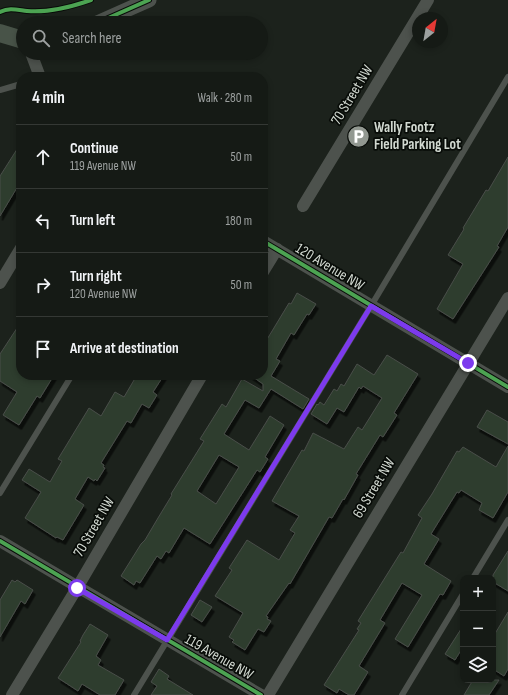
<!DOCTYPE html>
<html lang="en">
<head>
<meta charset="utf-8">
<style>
	body { margin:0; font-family:"Sofia Sans Condensed",sans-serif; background:#222722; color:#f1f3f6 }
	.controls { position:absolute; right:12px; bottom:12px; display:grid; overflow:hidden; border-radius:8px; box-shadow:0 2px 6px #0003 }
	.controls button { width:36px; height:36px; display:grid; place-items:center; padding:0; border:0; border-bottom:1px solid #343834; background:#151a15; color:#f1f3f6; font:20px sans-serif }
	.compass { position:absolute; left:412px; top:12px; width:36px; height:36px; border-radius:50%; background:#151a15; box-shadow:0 2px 6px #0003; rotate:31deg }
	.stop { position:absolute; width:12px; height:12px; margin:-9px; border:3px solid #7c3aed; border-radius:50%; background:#fff }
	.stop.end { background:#7c3aed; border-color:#fff; box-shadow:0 1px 4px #0008 }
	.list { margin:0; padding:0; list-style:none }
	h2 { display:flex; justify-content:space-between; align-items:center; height:52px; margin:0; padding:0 16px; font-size:17px }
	h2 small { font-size:13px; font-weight:400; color:#9da1a0 }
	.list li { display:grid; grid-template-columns:26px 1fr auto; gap:12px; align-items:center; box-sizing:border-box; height:64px; padding:0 16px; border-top:1px solid #343834 }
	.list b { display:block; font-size:15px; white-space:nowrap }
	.list p { margin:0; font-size:13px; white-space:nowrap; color:#9da1a0 }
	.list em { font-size:13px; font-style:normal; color:#9da1a0 }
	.icon { flex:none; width:22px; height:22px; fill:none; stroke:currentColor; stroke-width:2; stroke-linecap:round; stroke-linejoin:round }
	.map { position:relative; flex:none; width:508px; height:695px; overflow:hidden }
	.search { position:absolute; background:#151a15; box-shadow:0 2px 6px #0003; left:16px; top:16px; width:252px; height:44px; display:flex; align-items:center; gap:10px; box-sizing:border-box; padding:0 14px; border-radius:22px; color:#9da1a0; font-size:15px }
	.panel { position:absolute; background:#151a15; box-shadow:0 2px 6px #0003; left:16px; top:72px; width:252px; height:308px; border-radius:16px }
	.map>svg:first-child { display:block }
	.building { fill:#2e3e2e; stroke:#494d49; fill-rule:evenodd; filter:url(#shadow) }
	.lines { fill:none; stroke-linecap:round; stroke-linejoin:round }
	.service { stroke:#4d524d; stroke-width:6 }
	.minor { stroke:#4d524d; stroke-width:12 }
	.tertiary { stroke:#4d524d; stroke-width:15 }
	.primary { stroke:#485348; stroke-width:18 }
	.cycleway-casing { stroke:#080c08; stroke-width:6 }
	.cycleway { stroke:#4ca352; stroke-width:4 }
	.route { stroke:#7c3aed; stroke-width:5 }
	.labels { text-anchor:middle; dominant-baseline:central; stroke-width:3.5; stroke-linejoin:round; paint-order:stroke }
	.street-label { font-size:15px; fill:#d1d8d0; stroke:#080c08 }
	.poi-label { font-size:15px; font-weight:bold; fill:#d1d8d0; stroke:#080c08; text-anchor:start }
</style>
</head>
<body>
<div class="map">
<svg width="508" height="695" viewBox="0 0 508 695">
	<defs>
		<filter id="shadow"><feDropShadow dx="2.5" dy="4.5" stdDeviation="0" flood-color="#0009"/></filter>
	</defs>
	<rect width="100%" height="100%" fill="#1c221c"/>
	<g class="building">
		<polygon points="21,143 21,181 0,216 0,176"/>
		<polygon points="508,157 508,227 497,246 499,247 453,319 437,309 463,264 448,255 464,229 463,228 486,190 488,191"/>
		<path d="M297,293L316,304L309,315L307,314L294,335L291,333L276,359L280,361L271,376L309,399L303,409L271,389L259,408L245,400L224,434L249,450L270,416L284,425L265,457L268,459L260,472L257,470L210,544L184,528L169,553L166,551L161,559L157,556L140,583L136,581L134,585L121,576L141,544L145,540L158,518L172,495L171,494L204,441L200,439L222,404L226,407L242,379L263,391V384L250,375H263V346L289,303L291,304ZM219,455L239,467L216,504L197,491Z"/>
		<polygon points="21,322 21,375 54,375 40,398 37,396 19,425 3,415 17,392 0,381 0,354"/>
		<polygon points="387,355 418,374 394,413 397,415 383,437 380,435 356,474 358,475 344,500 343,499 332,518 329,517 290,584 289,583 266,616 268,617 267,619 271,621 264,632 258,629 245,650 232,642 234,640 229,637 243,613 215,596 232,570 229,568 247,540 279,560 295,533 290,530 299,516 272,501 302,450 304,451 313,433 344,449 358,427 362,430 382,398 363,386 361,389 359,387 344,412 337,408 327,424 311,414 317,404 318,405 320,402 324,405 334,389 337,391 341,384 344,386 357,364 374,375"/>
		<polygon points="137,375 164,375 153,392 157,395 149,408 142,404 131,423 127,421 101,463 104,465 103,467 105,468 97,481 95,479 94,481 88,477 75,499 84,505 63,540 57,537 56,538 25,518 41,492 22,480 29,469 50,482 62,461 58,459 89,408 101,416 115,392 124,397"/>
		<polygon points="487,410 508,422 508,444 477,427"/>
		<polygon points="508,446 508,492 493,518 479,510 482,503 461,490 459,493 457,492 431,534 439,539 424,564 451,581 443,595 440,594 408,647 395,639 422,595 402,583 380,620 385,623 359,666 368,672 354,695 349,695 339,689 337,693 324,685 359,630 357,629 361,623 358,621 401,552 403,553 422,518 418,515 432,494 457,451 459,452 463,447 496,467"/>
		<polygon points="508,551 508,591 493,582 493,575"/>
		<polygon points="12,580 15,582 17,580 33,590 25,604 21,601 0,637 0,600"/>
		<polygon points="200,600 212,607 202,622 191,615"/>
		<polygon points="508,612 508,669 504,676 493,669 493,637"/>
		<polygon points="90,624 108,635 96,656 101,660 98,665 124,680 115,695 100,695 82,684 78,691 58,678 81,642 80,641 83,635"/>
		<polygon points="463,626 463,647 455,660 445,654"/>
		<polygon points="159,669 169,676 167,679 193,695 151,695 157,686 151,682"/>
		<polygon points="473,680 499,680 489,695 464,695"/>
	</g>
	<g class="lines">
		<g class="service">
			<polyline points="0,90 21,84"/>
			<polyline points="0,493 72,375"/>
			<polyline points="473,578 508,520"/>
			<polyline points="134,695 371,306 508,77"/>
			<polyline points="402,695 463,594"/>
		</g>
		<g class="minor">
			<polyline points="31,53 40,77"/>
			<polyline points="303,206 428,0"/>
			<polyline points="263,241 508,387"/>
			<polyline points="263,272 277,249"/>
			<polyline points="0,283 21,248"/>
			<polyline points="0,541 261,695"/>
			<polyline points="12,695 77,588 202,375"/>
			<polyline points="268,695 508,298"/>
		</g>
		<polyline class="tertiary" points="97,23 149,0"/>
		<polyline class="primary" points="0,33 23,40"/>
		<defs>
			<g id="cycleway">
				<path d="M0,12C9,7 18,10 27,11C49,13 71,7 91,0"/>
				<polyline points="97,23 149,0"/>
				<polyline points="263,241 508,387"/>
				<polyline points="0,541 261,695"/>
			</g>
		</defs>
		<use href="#cycleway" class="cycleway-casing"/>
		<use href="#cycleway" class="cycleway"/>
	</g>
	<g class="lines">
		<polyline class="route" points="77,588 167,640 371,306 468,363"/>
	</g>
	<defs>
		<symbol id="parking-disc" viewBox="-11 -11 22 22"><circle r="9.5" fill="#929891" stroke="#080c08"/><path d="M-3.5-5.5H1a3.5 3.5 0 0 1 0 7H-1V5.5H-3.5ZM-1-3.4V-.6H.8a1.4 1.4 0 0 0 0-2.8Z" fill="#fff"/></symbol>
	</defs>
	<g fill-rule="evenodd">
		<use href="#parking-disc" x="346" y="124" width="25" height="25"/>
	</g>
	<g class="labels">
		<g class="street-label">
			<text transform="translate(352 95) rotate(-59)">70 Street NW</text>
			<text transform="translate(330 267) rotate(31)">120 Avenue NW</text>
			<text transform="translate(374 488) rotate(-59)">69 Street NW</text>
			<text transform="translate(94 527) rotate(-60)">70 Street NW</text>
			<text transform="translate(219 657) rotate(30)">119 Avenue NW</text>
		</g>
		<g class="poi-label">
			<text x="374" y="127">Wally Footz<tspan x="374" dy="17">Field Parking Lot</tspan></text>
		</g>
	</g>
</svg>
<div class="controls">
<button>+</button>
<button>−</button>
<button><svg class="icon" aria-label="layers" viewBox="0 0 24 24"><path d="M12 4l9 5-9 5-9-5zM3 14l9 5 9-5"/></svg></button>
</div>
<svg class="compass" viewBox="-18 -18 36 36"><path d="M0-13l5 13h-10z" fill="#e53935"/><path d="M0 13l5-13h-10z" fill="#9da1a0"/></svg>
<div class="stop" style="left:77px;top:588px"></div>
<div class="stop end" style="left:468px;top:363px"></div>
<div class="search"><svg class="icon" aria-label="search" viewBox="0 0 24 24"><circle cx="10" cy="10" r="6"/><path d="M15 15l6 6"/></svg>Search here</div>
<section class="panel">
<h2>4 min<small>Walk · 280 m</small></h2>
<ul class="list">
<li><svg class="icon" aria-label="ahead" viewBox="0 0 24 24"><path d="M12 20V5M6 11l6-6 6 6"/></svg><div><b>Continue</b><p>119 Avenue NW</p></div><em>50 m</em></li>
<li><svg class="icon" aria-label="left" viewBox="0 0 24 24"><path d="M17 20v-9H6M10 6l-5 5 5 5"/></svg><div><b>Turn left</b></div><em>180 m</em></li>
<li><svg class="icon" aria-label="right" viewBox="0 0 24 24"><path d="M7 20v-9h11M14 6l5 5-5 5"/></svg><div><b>Turn right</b><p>120 Avenue NW</p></div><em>50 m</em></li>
<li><svg class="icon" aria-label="arrive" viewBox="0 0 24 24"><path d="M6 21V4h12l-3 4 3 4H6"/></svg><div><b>Arrive at destination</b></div></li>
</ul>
</section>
</div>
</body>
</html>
